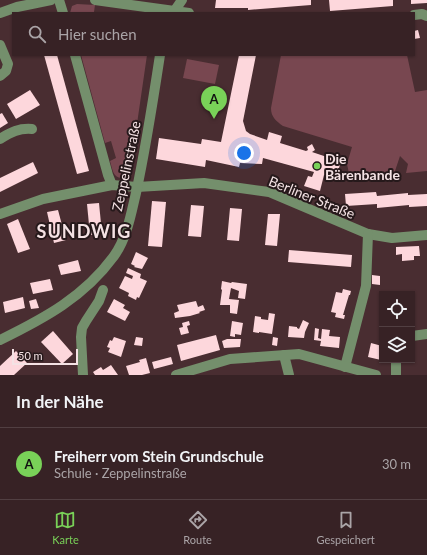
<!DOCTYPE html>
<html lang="de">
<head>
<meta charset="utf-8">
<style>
	body { margin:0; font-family:Lato,sans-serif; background:#3e2a2d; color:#f1f3f6 }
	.controls { position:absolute; right:12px; bottom:12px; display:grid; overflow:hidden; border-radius:0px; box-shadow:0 1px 3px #0004 }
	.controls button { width:36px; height:36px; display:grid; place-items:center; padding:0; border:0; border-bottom:1px solid #513f42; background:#372225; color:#f1f3f6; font:20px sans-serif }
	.scale { position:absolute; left:12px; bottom:10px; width:66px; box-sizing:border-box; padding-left:4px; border:2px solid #f4e2e4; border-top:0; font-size:11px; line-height:14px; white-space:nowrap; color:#f4e2e4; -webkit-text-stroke:3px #26191b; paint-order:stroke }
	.you { position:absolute; left:244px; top:153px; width:14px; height:14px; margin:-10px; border:3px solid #fff; border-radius:50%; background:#1a73e8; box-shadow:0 0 0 6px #1a73e833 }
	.badge { display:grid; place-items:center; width:26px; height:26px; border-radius:50%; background:#79d158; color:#111; font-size:13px; font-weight:700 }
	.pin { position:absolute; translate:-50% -33px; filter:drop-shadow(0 1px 2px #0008) }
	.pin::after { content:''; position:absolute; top:21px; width:14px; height:12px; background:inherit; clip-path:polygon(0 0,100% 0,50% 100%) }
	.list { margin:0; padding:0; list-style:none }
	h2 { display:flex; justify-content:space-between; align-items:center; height:52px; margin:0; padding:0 16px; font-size:17px }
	h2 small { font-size:13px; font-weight:400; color:#aaa4a7 }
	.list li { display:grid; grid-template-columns:26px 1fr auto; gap:12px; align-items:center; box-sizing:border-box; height:72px; padding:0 16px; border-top:1px solid #513f42 }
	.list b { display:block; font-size:15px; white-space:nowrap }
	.list p { margin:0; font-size:13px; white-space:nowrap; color:#aaa4a7 }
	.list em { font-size:13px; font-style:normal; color:#aaa4a7 }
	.icon { flex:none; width:22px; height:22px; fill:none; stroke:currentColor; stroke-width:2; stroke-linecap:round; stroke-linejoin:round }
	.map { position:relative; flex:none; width:427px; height:375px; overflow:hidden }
	.search { position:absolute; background:#372225; box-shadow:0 1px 3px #0004; left:12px; right:12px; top:12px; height:44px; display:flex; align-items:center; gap:10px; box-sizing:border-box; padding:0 14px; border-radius:0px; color:#aaa4a7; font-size:15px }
	.sheet { height:124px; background:#372225 }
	nav { display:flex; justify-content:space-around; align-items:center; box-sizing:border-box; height:56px; border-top:1px solid #513f42; background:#372225; font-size:11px; color:#aaa4a7 }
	nav a { display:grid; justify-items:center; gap:2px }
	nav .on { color:#79d158 }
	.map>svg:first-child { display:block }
	.green { fill:#784750 }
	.building { fill:#fdd7dc }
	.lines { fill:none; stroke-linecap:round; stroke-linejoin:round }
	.minor { stroke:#748f6c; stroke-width:10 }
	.poi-dot { fill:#79d158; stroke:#26191b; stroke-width:1.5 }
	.labels { text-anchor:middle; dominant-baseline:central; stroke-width:4; stroke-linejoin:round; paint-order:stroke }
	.poi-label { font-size:14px; font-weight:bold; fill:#f4e2e4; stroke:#26191b; text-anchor:start }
	.street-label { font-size:14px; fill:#f4e2e4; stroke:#26191b }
	.district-label { font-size:18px; font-weight:bold; letter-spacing:1px; fill:#f4e2e4; stroke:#26191b }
</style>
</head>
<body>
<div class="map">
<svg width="427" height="375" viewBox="0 0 427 375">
	<rect width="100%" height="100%" fill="#492d31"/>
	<g class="green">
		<polygon points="77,4 95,5 94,12 99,13 70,13 72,6"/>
		<path d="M81,55H147L130,172L127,177C114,181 113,172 110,161L116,158L111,141L105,143Z"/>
		<path d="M281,55H407L415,92L427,90V171L406,173L408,164L400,156L394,174L350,178L347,164L352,147L283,126C276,121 271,117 271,108Z"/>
		<polygon points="187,59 219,65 215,84 183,78"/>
	</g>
	<g class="building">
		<polygon points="216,0 311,0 311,5 248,10 248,8 215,8"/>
		<polygon points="329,0 393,0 393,6 330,11"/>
		<polygon points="411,0 427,0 427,3 411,4"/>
		<polygon points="418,30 420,38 414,39 414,31"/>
		<polygon points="44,55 57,55 89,171 77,174"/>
		<polygon points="239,55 256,55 243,121 246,131 250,134 267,140 269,132 282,136 280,143 306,151 308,150 307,147 312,144 315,150 312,152 330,158 331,155 342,158 336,178 324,175 320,191 304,186 308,176 312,177 314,172 263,158 262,164 240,163 239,167 206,160 205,167 156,159 159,138 201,144 202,139 221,142"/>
		<polygon points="30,90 40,105 16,119 7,104"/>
		<polygon points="2,113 8,123 0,128 0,114"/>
		<polygon points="33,162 38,173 0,192 0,178"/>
		<polygon points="376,192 377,196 408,193 408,195 427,194 427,206 409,207 409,205 377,208 377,204 346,206 345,194"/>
		<polygon points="152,201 166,202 162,247 148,246"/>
		<polygon points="99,203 102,234 90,235 87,204"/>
		<polygon points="191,205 204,206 201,237 188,236"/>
		<polygon points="230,208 242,209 239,241 227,240"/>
		<polygon points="58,210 66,240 54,243 47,212"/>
		<polygon points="268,214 280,214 277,246 265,245"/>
		<polygon points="18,219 30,249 18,253 7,224"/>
		<polygon points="419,246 420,256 414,256 414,260 402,261 402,254 396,255 396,247"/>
		<polygon points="289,250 352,255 351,267 288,262"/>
		<polygon points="136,252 148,258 142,269 134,267 135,266 131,264"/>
		<polygon points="78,260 81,271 61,275 58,265"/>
		<polygon points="128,268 141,274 140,278 147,281 139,298 137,297 136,300 128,296 129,293 119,288 125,276 132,279 133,276 126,273"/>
		<polygon points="372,275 380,276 380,285 372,284"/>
		<polygon points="50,279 53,290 33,294 30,283"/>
		<polygon points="222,281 231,283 232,282 247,284 245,299 238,298 239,291 231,288 229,299 239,300 237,314 230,313 230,305 220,305 222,290 221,289"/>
		<polygon points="343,289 351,291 350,295 349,295 343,315 345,315 344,319 335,317 336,313 331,312 336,292 342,293"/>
		<polygon points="23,297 25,308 5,313 3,302"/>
		<polygon points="36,299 39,308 31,309 29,301"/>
		<polygon points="114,299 125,305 123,308 130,312 125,321 107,312"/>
		<polygon points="196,301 198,307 203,305 205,310 199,312 200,313 190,316 175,318 174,313 179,311 177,305"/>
		<polygon points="269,313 275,314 272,334 259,332 259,333 253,332 255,316 261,317 261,319 268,320"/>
		<polygon points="303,320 309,323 305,332 304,338 288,337 289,326 297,327 297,328 299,329"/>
		<polygon points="189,321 190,325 187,326 189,333 181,335 179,328 183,327 182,323"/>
		<polygon points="232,321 243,323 241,335 235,334 235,337 230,336"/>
		<polygon points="315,328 319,329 318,338 321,339 322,329 330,330 329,336 340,337 339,348 320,346 321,341 314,340"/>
		<polygon points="53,331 73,354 62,364 41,342"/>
		<polygon points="216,335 220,350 181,361 177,345"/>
		<polygon points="114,337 126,341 121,357 108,352 110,348 107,347 110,340 112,341"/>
		<polygon points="136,337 143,338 142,346 134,345"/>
		<polygon points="273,337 278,338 277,346 272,345"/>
		<polygon points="227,339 241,339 240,347 224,348 222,341"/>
		<polygon points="371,343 382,346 381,360 368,357"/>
		<polygon points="16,351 27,363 14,375 0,375 0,366"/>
		<polygon points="171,357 173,364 154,369 152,362"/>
		<polygon points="146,358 150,373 142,375 129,375 126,366 140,362 139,360"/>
		<polygon points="111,365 118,375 95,375 93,372 101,367 103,370"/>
	</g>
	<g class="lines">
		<g class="minor">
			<polyline points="59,0 63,13"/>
			<polyline points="95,0 189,13"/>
			<polyline points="0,13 17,7 51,0"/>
			<polyline points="173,13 182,0"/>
			<polyline points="414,15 422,14 427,16"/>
			<polyline points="0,45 8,64 6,71 0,76"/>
			<polyline points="75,55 108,175 112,185"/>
			<path d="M0,139C11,132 19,128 32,129"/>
			<polyline points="0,214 43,199 112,185 137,187 204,183 269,192 368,234 392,238 427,235"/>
			<polyline points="412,336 427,334"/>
			<path d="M0,340C45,318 84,297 114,256C127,238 131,214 136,193C146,147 153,101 160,55"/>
			<polyline points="284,355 289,375"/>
			<polyline points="396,360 396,375"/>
			<polyline points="345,367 366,286 368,234"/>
			<polyline points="83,375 81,337 82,328 86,321 99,301 103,290"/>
			<polyline points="176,375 230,359 299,354 376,375"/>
		</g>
	</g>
	<circle class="poi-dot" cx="317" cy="166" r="4"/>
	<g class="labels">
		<g class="poi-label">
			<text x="325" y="158">Die<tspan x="325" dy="16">Bärenbande</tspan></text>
		</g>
		<g class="street-label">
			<text transform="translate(126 166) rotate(-78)">Zeppelinstraße</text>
			<text transform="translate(312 197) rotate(22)">Berliner Straße</text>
		</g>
		<g class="district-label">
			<text x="84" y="231">SUNDWIG</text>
		</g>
	</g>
</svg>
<div class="controls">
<button><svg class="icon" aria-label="locate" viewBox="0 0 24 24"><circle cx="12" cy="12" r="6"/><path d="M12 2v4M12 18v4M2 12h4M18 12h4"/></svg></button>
<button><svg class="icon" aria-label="layers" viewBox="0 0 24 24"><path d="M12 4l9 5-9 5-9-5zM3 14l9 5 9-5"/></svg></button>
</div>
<div class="scale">50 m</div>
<div class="you"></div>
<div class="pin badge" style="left:214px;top:119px">A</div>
<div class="search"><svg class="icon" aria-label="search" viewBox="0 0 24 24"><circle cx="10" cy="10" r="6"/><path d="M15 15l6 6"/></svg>Hier suchen</div>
</div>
<section class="sheet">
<h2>In der Nähe<small></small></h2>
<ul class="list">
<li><span class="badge">A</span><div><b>Freiherr vom Stein Grundschule</b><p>Schule · Zeppelinstraße</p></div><em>30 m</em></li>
</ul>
</section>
<nav>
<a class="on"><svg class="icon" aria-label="map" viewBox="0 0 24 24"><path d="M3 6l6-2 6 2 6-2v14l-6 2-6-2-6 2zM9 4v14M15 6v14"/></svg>Karte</a>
<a><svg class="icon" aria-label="directions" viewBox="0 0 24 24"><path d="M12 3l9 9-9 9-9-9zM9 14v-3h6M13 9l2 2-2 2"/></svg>Route</a>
<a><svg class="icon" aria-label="saved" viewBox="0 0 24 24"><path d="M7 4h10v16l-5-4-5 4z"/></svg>Gespeichert</a>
</nav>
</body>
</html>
